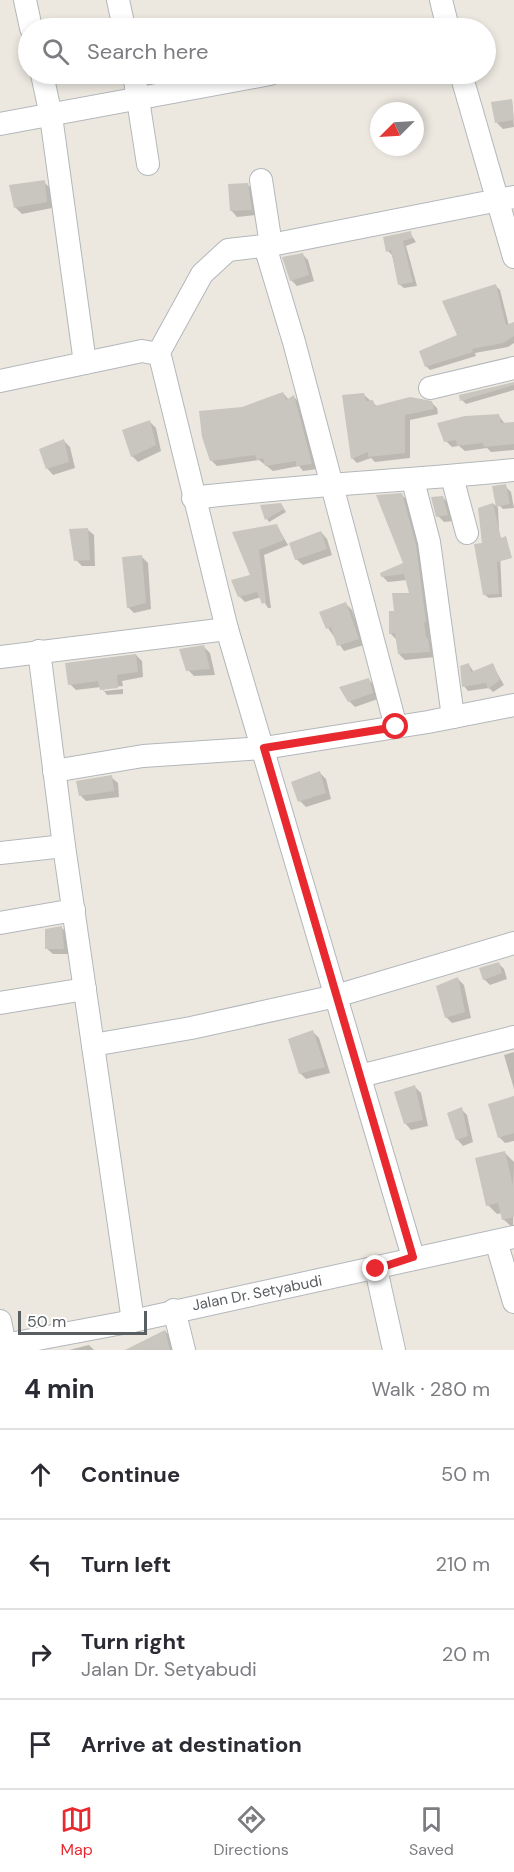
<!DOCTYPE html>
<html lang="en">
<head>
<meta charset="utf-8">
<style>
	body { margin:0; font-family:"DM Sans",sans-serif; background:#f2f2f3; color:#2b2b33 }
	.compass { position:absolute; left:370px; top:102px; width:54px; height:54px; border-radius:50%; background:#fff; box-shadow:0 3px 9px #0003; rotate:246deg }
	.scale { position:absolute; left:18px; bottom:15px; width:129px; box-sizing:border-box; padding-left:6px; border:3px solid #595e61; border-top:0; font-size:16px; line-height:21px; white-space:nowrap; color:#595e61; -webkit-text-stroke:4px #fff; paint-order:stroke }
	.stop { position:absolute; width:18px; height:18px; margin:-14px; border:4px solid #e82a30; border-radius:50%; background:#fff }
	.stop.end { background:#e82a30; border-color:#fff; box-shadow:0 2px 6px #0008 }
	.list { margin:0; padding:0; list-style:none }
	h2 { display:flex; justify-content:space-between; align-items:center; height:78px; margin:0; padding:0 24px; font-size:26px }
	h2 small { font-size:20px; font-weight:400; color:#7c7c81 }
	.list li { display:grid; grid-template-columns:39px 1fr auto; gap:18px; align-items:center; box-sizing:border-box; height:90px; padding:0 24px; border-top:2px solid #e1e1e2 }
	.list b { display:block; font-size:22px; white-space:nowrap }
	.list p { margin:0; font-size:20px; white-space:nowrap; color:#7c7c81 }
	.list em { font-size:20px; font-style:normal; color:#7c7c81 }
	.icon { flex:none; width:33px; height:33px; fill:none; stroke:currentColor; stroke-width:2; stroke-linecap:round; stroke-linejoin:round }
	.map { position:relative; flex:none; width:514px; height:1350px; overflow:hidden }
	.search { position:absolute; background:#fff; box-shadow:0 3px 9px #0003; left:18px; right:18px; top:18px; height:66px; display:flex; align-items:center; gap:15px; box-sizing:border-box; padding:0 21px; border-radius:33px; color:#7c7c81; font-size:22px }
	.sheet { height:438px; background:#fff }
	nav { display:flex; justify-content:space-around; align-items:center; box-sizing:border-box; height:84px; border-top:2px solid #e1e1e2; background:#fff; font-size:16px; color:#7c7c81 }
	nav a { display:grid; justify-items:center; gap:3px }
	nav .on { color:#e82a30 }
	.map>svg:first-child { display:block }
	.shadow { fill:#0003 }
	.building { fill:#c9c5bf }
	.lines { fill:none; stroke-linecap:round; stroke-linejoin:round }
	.minor-casing { stroke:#b3b7bb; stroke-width:24 }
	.minor { stroke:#fff; stroke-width:22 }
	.route { stroke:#e82a30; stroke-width:8 }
	.labels { text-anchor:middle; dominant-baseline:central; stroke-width:5; stroke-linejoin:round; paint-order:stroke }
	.street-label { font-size:15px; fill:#595e61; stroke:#fff }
</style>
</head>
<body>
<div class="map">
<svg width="514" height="1350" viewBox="0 0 514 1350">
	<rect width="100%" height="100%" fill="#ece8e0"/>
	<g class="shadow">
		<polygon points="512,100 514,127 503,129 497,123"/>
		<polygon points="44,182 50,188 52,208 22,214 16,208 11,186"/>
		<polygon points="247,184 253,190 257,215 237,217 231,210"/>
		<polygon points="410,233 416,242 406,246 417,286 404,288 399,284 392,255 388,251"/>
		<polygon points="302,254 308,260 314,281 297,286 291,280"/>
		<polygon points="496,286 500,290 509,326 514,324 514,343 508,347 475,353 476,356 430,370 426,366 459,336"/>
		<polygon points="514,383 514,390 466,404 462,400"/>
		<polygon points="283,393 289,400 294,397 300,403 317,469 303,471 299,466 273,471 259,460 217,466 211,460 242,408"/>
		<polygon points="364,395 378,407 432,403 437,408 438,414 410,420 410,458 375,462 371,458 357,463 352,458"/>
		<polygon points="499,416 505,424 514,423 514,450 491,452 487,448 465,451 459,446 452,447 446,441"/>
		<polygon points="150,422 156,428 161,451 138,462 132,456"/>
		<polygon points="64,441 70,447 75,468 53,475 47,468"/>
		<polygon points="505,486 511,492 514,508 503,509 497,503"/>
		<polygon points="402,495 408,501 421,552 431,627 429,628 431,642 435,657 405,660 399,654 396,639 390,633 396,612 411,594 407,580 388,582 382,576 405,564"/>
		<polygon points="442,497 449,503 453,521 444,522 438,516"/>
		<polygon points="281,504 286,512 269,522 267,519"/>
		<polygon points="494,504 498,508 502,597 489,598 485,595 480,509"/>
		<polygon points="277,526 288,545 321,532 327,539 332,555 303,565 296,559 291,544 264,555 271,608 268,608 261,597 245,602 239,596 252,576 234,533"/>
		<polygon points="87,529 94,535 95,566 82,566 76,560"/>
		<polygon points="142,557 148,563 151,609 134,613 128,607"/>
		<polygon points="346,604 352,610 364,645 344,651 328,628"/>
		<polygon points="204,647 210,653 215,675 194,676 188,670"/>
		<polygon points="136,655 142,661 143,677 122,681 123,686 104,688 104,691 123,689 123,694 107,695 101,687 76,690 70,684"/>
		<polygon points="492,664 504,685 493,692 489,688 468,691 464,686 469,665 474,672"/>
		<polygon points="369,680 375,686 378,699 355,707 349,701"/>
		<polygon points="320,773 326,779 331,799 306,807 300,801"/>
		<polygon points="111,777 118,783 119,797 86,801 80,795"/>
		<polygon points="61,927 68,934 70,954 53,954 46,948"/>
		<polygon points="498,963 504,969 507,979 490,985 484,979"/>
		<polygon points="458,979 464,985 471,1018 452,1023 446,1017"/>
		<polygon points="313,1032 319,1038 330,1073 306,1079 300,1073"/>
		<polygon points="514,1052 514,1089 504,1055"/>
		<polygon points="415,1087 421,1093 428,1126 411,1130 405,1123"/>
		<polygon points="514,1098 514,1141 505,1143 499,1137"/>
		<polygon points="461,1109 467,1115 473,1142 463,1146 457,1139"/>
		<polygon points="505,1153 514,1162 513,1228 503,1219 502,1213 497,1214 488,1205"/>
		<polygon points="165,1331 171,1337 174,1350 145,1350"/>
		<polygon points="89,1345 94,1350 69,1350"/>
	</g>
	<g class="building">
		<polygon points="512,99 514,120 495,123 491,102"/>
		<polygon points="45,180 47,202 14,208 9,185"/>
		<polygon points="248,183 252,210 230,211 228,184"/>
		<polygon points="411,231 412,238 403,241 413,282 398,285 391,250 386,252 383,237"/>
		<polygon points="303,253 309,275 290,281 282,257"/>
		<polygon points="496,284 506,325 514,322 514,336 503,343 472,349 473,352 425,367 419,351 457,335 442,301"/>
		<polygon points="514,382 514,385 460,401 459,395"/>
		<polygon points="283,392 286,400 294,395 312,464 296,466 296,461 265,466 263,458 257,460 255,455 210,461 202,437 199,411 242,407"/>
		<polygon points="364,393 366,401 373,400 375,406 410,397 432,401 434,409 405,415 405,453 368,457 368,452 351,459 342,395"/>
		<polygon points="499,414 501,423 514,422 514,444 484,447 483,443 457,446 456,440 444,442 437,423 465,416"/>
		<polygon points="150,420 156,445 131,457 122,430"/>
		<polygon points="64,439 69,462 46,469 39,449"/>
		<polygon points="506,484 510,504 496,507 492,486"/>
		<polygon points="402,493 416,545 426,622 424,622 426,637 428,638 430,652 398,654 395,633 389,634 389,611 394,611 392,593 409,593 404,574 381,577 380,573 403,563 376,495"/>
		<polygon points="443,496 448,515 436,517 431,497"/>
		<polygon points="281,503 284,509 265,520 260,505"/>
		<polygon points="493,503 501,538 506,536 512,558 497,562 499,594 483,595 474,544 482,543 478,508"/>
		<polygon points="277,524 284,540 259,550 266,602 262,604 257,592 238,597 231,580 250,575 232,532"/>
		<polygon points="88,528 90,560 74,561 69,529"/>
		<polygon points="321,531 327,549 295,560 289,543"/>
		<polygon points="142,555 146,603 127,608 122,557"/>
		<polygon points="346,602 359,639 337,646 331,627 326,629 319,612"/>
		<polygon points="204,645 210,669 186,671 179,649"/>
		<polygon points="136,654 138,672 117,675 118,688 100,690 98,681 68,685 65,663"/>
		<polygon points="469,663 471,672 493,663 500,680 488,689 486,683 462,687 460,666"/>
		<polygon points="369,678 373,693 348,702 339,687"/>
		<polygon points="320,771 326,793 298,802 291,782"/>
		<polygon points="112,775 114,791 79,796 76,781"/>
		<polygon points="62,926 64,949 45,949 45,929"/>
		<polygon points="499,962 502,973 483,980 479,968"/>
		<polygon points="458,977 465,1012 445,1018 436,986"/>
		<polygon points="313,1030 325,1067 299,1074 288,1039"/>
		<polygon points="415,1085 423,1120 404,1124 394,1092"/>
		<polygon points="514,1096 514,1133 498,1138 488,1104"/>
		<polygon points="462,1107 468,1136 456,1140 447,1113"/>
		<polygon points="505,1151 514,1190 514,1217 502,1220 498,1203 486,1206 475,1158"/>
		<polygon points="165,1330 170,1350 125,1350"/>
	</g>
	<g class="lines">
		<defs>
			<g id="minor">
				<polyline points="25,0 31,28"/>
				<polyline points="118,0 124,28"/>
				<polyline points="441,0 448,28"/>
				<polyline points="42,74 51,116 85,363"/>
				<polyline points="134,74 148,164"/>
				<polyline points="461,74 514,257"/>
				<polyline points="0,124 270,74"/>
				<polyline points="261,180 271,245"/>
				<polyline points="265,246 294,342 396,727"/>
				<polyline points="158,354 202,274 228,250 271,245 514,197"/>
				<polyline points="0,381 142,351 158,354 161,360 227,629 413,1257"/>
				<polyline points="430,388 514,368"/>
				<polyline points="452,477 467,533"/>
				<polyline points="413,481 429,542 453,717"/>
				<path d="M193,498C300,485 407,481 514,470"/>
				<polyline points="39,651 64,846 133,1321"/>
				<polyline points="0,657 227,629"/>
				<polyline points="54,771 143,756 264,748 428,722 514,705"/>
				<polyline points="0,853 64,846"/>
				<polyline points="0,923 74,910"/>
				<polyline points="0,1003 85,989"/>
				<polyline points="93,1045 191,1028 336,996 514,943"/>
				<polyline points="360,1076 514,1037"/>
				<polyline points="496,1241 514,1302"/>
				<polyline points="376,1269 394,1350"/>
				<polyline points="174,1310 184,1350"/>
				<polyline points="0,1321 5,1345"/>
				<polyline points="0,1346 133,1321 514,1237"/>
			</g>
		</defs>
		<use href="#minor" class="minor-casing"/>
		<use href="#minor" class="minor"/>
	</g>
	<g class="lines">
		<polyline class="route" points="376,1269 413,1257 264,748 396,727"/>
	</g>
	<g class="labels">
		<g class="street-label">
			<text transform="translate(257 1293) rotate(-11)">Jalan Dr. Setyabudi</text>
		</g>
	</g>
</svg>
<svg class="compass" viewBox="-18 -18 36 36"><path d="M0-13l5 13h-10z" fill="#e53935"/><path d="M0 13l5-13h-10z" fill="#7c7c81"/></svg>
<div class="scale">50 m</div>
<div class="stop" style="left:396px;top:727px"></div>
<div class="stop end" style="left:376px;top:1269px"></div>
<div class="search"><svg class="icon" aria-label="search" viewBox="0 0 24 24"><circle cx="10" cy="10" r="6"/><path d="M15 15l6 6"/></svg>Search here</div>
</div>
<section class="sheet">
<h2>4 min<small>Walk · 280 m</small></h2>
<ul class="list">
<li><svg class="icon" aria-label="ahead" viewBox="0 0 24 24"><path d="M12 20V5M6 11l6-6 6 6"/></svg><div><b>Continue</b></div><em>50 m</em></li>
<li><svg class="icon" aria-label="left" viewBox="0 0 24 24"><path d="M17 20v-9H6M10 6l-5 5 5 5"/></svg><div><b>Turn left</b></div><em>210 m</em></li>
<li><svg class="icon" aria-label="right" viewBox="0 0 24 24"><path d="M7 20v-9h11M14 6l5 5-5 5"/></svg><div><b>Turn right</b><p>Jalan Dr. Setyabudi</p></div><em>20 m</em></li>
<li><svg class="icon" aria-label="arrive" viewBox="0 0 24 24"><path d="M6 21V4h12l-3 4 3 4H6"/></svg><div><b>Arrive at destination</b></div></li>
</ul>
</section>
<nav>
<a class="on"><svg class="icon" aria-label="map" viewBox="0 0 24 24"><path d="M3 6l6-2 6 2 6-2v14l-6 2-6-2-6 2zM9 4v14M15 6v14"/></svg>Map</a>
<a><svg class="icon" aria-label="directions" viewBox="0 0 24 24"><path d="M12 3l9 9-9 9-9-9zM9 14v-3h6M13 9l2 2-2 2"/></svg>Directions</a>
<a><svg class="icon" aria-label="saved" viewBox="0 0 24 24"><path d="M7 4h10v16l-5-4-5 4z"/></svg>Saved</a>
</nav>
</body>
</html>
